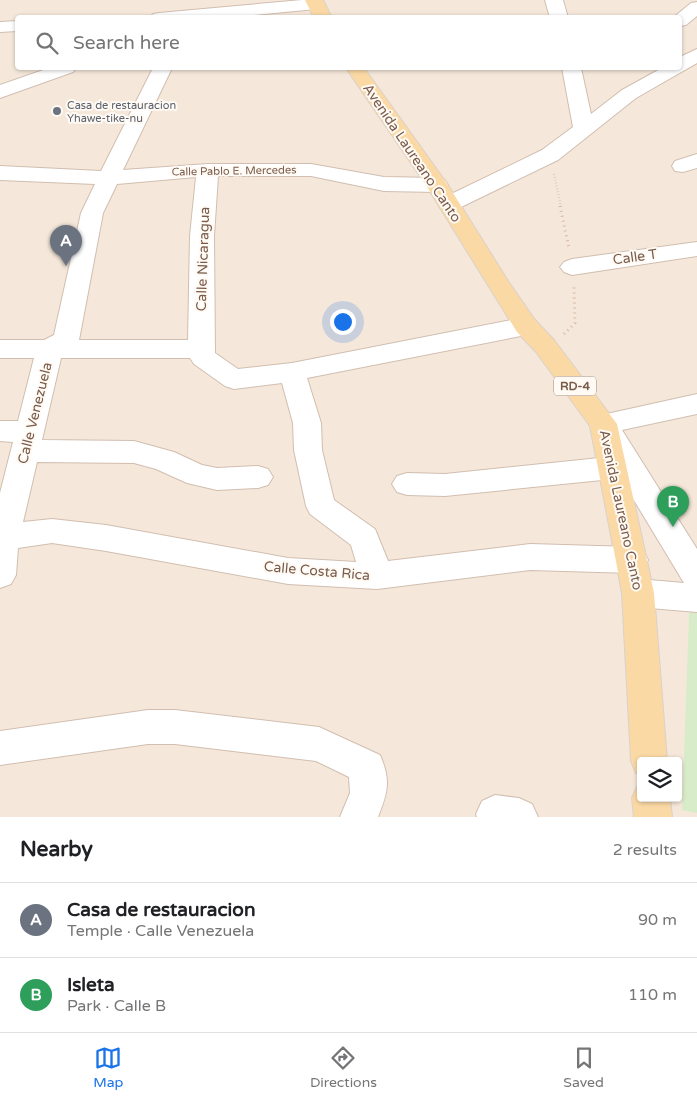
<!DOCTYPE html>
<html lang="en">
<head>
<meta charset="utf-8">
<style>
	body { margin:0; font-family:"Varela Round",sans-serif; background:#f6f6f6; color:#202124 }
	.controls { position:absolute; right:15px; bottom:15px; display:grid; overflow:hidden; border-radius:5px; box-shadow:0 1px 4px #0004 }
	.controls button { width:45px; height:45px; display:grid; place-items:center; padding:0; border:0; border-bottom:1px solid #e0e0e0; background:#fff; color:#202124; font:25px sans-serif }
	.you { position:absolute; left:342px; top:321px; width:18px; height:18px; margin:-12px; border:4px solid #fff; border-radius:50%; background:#1a73e8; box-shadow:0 0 0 8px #1a73e833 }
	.badge { display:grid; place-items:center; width:32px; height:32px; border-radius:50%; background:#1a73e8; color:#fff; font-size:16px; font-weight:700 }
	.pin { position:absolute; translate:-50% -41px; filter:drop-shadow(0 1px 2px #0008) }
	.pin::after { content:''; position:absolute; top:26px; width:18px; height:15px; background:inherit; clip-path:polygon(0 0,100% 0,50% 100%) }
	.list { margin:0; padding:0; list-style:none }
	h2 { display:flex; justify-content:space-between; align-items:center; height:65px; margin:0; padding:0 20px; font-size:21px }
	h2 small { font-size:16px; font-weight:400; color:#757577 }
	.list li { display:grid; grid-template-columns:32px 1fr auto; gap:15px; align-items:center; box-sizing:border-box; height:75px; padding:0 20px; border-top:1px solid #e0e0e0 }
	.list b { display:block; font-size:19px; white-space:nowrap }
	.list p { margin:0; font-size:16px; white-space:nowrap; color:#757577 }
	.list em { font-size:16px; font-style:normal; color:#757577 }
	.icon { flex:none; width:28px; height:28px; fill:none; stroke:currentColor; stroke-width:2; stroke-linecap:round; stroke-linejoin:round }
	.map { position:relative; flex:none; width:697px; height:817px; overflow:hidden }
	.search { position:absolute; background:#fff; box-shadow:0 1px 4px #0004; left:15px; right:15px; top:15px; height:55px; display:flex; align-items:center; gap:12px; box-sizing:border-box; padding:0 18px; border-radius:5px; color:#757577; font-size:19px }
	.sheet { height:215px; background:#fff }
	nav { display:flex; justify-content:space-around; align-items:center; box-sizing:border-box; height:70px; border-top:1px solid #e0e0e0; background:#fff; font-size:14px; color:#757577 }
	nav a { display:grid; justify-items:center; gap:2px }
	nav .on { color:#1a73e8 }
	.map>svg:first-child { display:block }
	.residential { fill:#f5e8da; fill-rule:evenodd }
	.green { fill:#d8ecc9 }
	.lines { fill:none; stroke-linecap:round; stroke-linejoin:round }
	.minor-casing { stroke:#d1beb0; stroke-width:2 }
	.primary-casing { stroke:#dad1cd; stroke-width:2 }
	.path-far1 { stroke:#d9b8a5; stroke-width:2.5; stroke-dasharray:0.5 2.5; stroke-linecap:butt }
	.path { stroke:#d9b8a5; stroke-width:3; stroke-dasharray:1 4; stroke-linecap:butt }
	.minor { fill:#fff; fill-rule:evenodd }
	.primary { fill:#fbd9a5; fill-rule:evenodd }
	.worship-dot { fill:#6b7280; stroke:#fffaf3; stroke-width:2 }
	.labels { text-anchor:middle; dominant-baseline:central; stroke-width:4; stroke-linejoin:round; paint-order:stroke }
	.far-worship-label { font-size:11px; fill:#5b616d; stroke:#fffaf3; text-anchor:start }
	.far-street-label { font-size:11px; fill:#7a5c4d; stroke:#fffaf3 }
	.shield { fill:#fffaf3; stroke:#a28b7f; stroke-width:1 }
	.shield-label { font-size:12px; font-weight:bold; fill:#7a5c4d }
	.street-label { font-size:14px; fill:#7a5c4d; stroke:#fffaf3 }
</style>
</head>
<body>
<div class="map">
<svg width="697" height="817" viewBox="0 0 697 817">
	<rect width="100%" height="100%" fill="#fdf6ec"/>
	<path class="residential" d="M0,0H697V817H0ZM18,18H680V68H18ZM641,761H678V798H641Z"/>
	<polygon class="green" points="690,587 697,587 697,813 682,810"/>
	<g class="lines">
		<defs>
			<g id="minor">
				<polygon points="302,0 321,0 325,4 322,8 316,9 224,18 150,18 153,14 159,13"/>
				<polygon points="545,0 563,0 568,18 550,18"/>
				<polygon points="697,2 697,16 686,25 680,26 680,18 674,17 691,3"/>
				<polygon points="18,21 18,31 0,32 0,22"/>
				<polygon points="697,49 697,63 636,98 558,160 457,209 449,211 441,209 438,204 441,199 542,150 573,127 562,68 581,68 591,114 622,90 662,68 680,68 680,57"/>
				<polygon points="49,68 76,68 73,72 0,98 0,85"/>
				<path d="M153,68H172L123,170L208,164H311L384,177L437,178L445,180L448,185L445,190L437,192L384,191L311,176H218L214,236L215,353L238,369L292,363L526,317L535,320L539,326L535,332L526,335L307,378L321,423L322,450L334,500L375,529L388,561L530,544L632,547L643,551L648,560L643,569L632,573L530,570L377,589L288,584L106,551L52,543L18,548L16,575L11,584L0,588V493L13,442L0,441V421H18L34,358H0V340H44L54,335L81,213L95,184L0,180V166L101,171ZM196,177L190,236L188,340H79L103,213L117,184ZM61,358H190L194,364L225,386L234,389L282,383L293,423L294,450L306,506L310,514L351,545L356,562L288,558L106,525L52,519L23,522L37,462L134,463L156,469L187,483L217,490L258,488L268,485L273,477L268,469L258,466L217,468L202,465L174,452L134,441L42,440Z"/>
				<polygon points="697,154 697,168 683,172 675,171 672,166 675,161"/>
				<polygon points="697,242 697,256 572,275 564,272 560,267 564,262 572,259"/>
				<polygon points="697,394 697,414 622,430 697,549 697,612 638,607 627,603 622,593 627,583 638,579 684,583 620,477 612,479 445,496 407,495 397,492 392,484 397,476 407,473 445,474 609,457 589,424 593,417"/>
				<path d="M148,710H175L319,727L380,755C391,780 388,792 378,817H340L350,793L349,777L316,761L175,744H148L0,765V731Z"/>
				<polygon points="495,795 519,798 532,804 538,817 477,817 476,814 482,801"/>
			</g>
			<g id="primary">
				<polygon points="305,0 323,0 332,18 314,18"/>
				<polygon points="346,68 364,68 448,185 508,281 535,320 554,340 617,424 654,593 667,761 641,761 641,775 636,773 631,761 622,593 590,426 536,352 517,332 426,185"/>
				<polygon points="641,784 641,798 670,798 672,817 634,817 632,798 638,785"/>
			</g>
		</defs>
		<use href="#minor" class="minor-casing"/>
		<use href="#primary" class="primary-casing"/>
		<polyline class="path-far1" points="554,174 561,207"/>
		<g class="path">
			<polyline points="560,206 569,248"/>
			<polyline points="564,334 575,323 574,287"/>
		</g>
		<use href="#minor" class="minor"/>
		<use href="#primary" class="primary"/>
	</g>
	<circle class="worship-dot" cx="57" cy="111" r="5"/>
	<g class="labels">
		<g class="far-worship-label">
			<text x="67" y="105">Casa de restauracion<tspan x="67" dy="13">Yhawe-tike-nu</tspan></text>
		</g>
		<g class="far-street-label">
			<text transform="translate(234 171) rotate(-1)">Calle Pablo E. Mercedes</text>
		</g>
		<rect class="shield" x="554" y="376.5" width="42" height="19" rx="4"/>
		<g class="shield-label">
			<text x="575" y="386">RD-4</text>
		</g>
		<g class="street-label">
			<text transform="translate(412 153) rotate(56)">Avenida Laureano Canto</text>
			<text transform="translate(635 257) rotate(-8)">Calle T</text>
			<text transform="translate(203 259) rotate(-88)">Calle Nicaragua</text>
			<text transform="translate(35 413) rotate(-76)">Calle Venezuela</text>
			<text transform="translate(621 510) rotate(78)">Avenida Laureano Canto</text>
			<text transform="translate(317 571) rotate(5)">Calle Costa Rica</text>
		</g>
	</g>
</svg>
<div class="controls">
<button><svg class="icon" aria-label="layers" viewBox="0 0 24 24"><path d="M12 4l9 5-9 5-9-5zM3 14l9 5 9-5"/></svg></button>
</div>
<div class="you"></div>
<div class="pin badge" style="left:66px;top:266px;background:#6b7280">A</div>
<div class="pin badge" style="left:673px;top:527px;background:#2e9e5b">B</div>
<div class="search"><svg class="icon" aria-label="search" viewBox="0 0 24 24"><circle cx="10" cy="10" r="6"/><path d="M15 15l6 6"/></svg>Search here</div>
</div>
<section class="sheet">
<h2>Nearby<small>2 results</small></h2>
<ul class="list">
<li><span class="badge" style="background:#6b7280">A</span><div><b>Casa de restauracion</b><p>Temple · Calle Venezuela</p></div><em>90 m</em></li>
<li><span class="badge" style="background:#2e9e5b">B</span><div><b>Isleta</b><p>Park · Calle B</p></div><em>110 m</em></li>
</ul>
</section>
<nav>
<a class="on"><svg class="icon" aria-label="map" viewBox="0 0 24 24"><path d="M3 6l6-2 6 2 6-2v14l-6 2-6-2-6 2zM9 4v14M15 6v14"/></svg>Map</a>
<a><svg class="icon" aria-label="directions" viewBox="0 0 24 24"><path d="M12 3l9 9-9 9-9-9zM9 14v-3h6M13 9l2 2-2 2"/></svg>Directions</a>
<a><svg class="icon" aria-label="saved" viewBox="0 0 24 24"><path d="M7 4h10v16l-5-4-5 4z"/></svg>Saved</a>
</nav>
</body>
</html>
